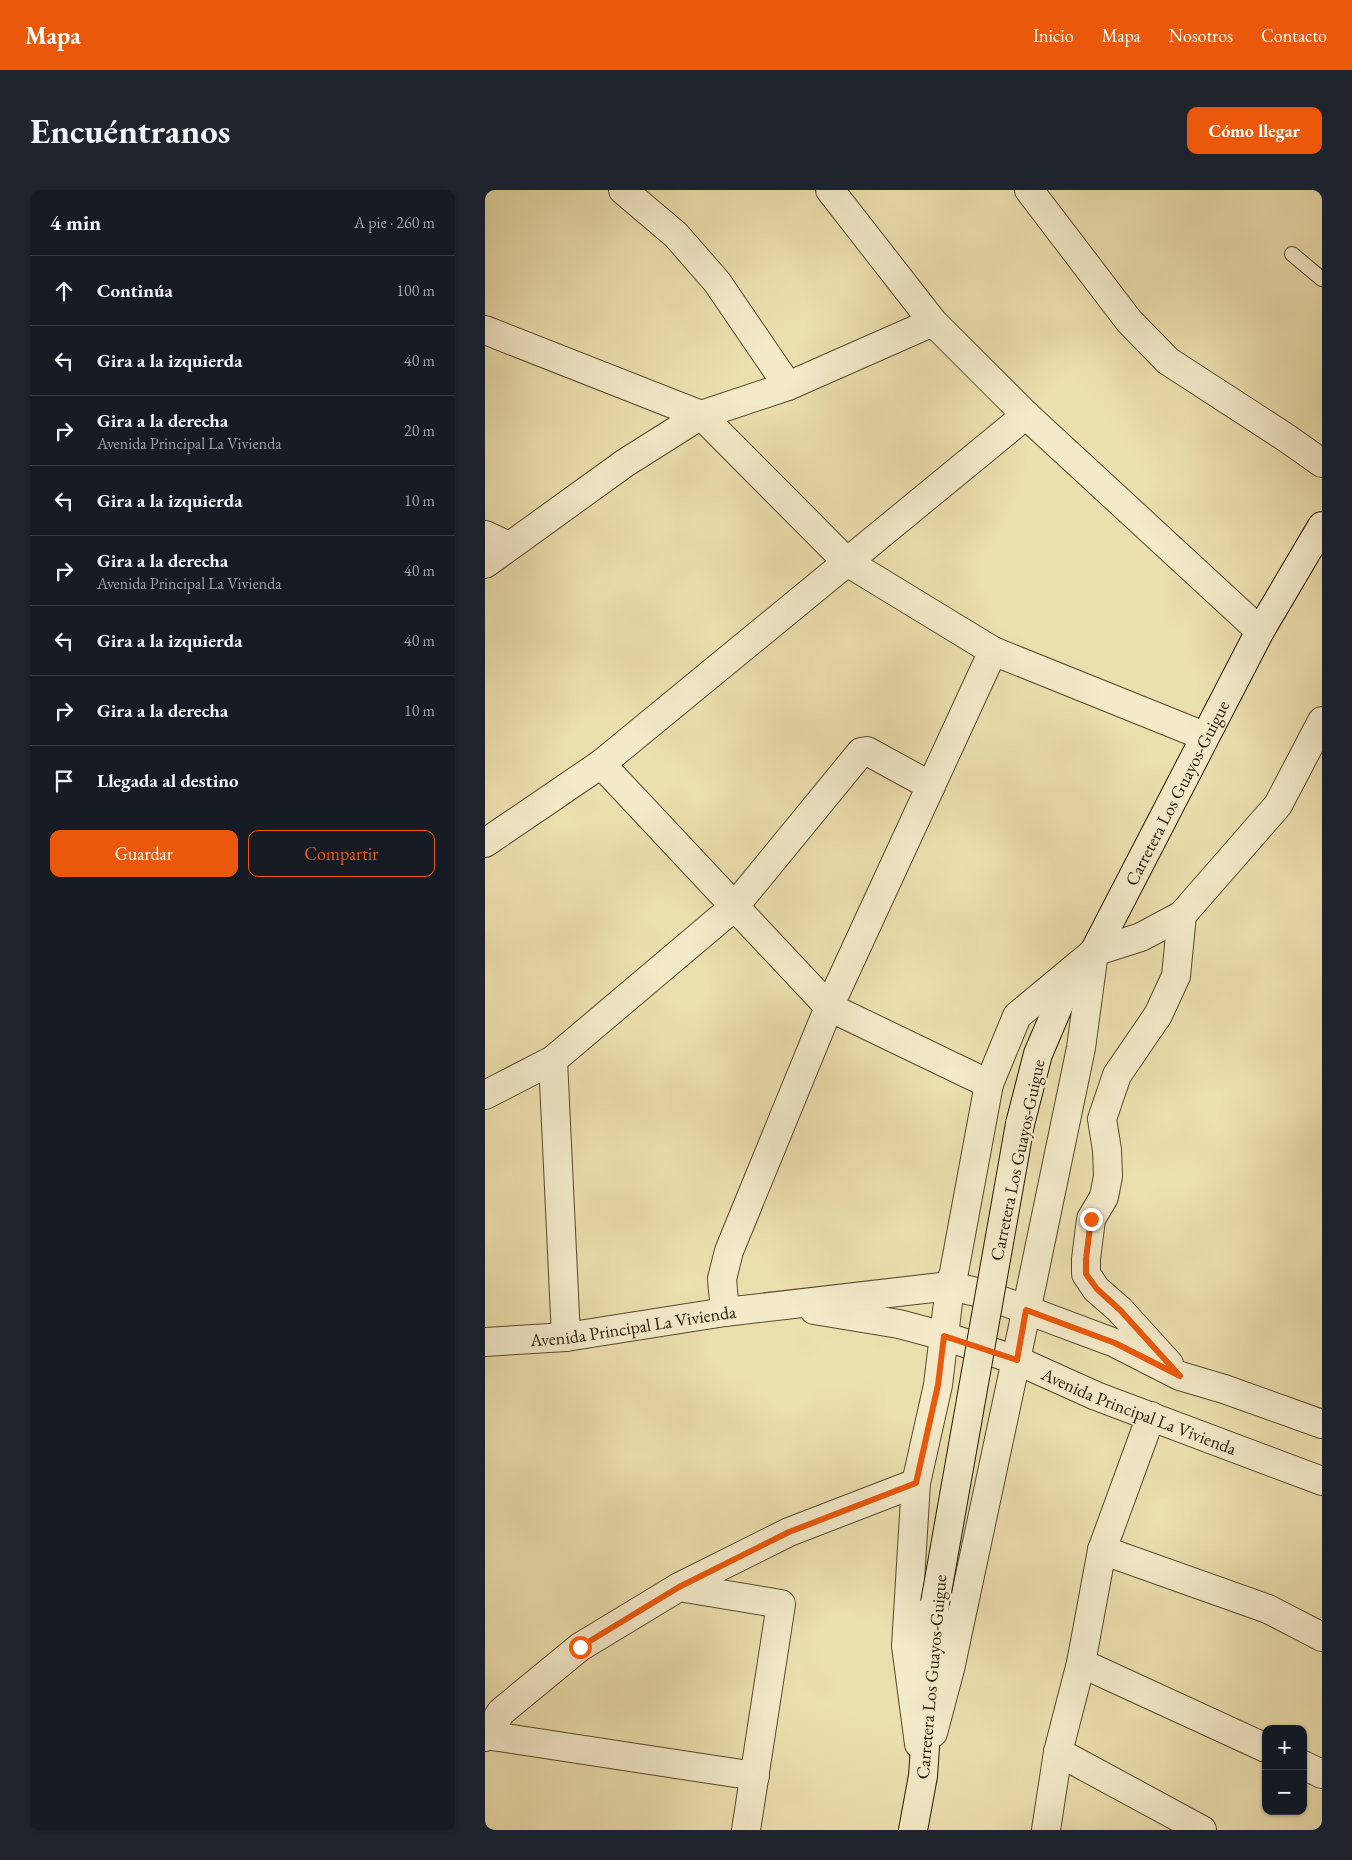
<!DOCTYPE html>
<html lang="es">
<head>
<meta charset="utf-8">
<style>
	body { margin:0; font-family:"EB Garamond",serif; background:#20242c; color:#f1f3f6 }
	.controls { position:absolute; right:15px; bottom:15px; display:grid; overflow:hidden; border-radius:10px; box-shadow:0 1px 4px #0004 }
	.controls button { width:45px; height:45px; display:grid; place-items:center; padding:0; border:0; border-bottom:1px solid #363941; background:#171b24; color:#f1f3f6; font:25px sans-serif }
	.stop { position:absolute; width:15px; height:15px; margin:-11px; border:4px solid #ea580c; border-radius:50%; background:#fff }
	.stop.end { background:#ea580c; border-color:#fff; box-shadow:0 1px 5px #0008 }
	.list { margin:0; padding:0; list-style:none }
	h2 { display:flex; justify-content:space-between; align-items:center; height:65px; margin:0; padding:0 20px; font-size:21px }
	h2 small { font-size:16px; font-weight:400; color:#9ea1a6 }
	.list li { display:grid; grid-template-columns:32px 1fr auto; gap:15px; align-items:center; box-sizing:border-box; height:70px; padding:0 20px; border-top:1px solid #363941 }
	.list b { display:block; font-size:19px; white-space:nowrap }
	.list p { margin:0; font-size:16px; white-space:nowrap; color:#9ea1a6 }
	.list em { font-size:16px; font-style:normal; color:#9ea1a6 }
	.actions { display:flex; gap:10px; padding:15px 20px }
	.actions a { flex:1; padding:11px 0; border:1px solid #ea580c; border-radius:10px; text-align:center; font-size:18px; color:#ea580c }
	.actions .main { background:#ea580c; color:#fff }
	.icon { flex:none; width:28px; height:28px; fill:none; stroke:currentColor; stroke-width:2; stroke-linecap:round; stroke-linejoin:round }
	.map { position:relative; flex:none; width:837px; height:1640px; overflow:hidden; border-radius:10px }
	header { display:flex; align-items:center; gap:30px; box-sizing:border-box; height:70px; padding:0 25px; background:#ea580c; color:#fff }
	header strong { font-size:24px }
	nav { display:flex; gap:28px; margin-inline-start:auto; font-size:18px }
	.intro { display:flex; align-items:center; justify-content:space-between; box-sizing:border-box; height:120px; padding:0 30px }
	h1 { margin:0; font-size:35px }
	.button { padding:12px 22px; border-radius:10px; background:#ea580c; color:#fff; font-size:18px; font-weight:700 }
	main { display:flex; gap:30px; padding:0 30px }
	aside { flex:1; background:#171b24; border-radius:10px; box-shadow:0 1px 4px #0004 }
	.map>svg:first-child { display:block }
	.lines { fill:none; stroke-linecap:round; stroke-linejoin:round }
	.lane-casing { stroke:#58492c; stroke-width:16 }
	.street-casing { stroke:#58492c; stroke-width:30 }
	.secondary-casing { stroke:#271701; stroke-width:30 }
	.lane { stroke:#f3eaca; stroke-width:14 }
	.street { stroke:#f3eaca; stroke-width:28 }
	.secondary { stroke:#f3eaca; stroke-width:28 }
	.secondary-bridge-casing { stroke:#271701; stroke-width:30; stroke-linecap:butt }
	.secondary-bridge { stroke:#f3eaca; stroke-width:28 }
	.route { stroke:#ea580c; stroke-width:6 }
	.labels { text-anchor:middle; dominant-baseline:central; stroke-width:5; stroke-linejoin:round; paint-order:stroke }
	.street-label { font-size:18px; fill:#271701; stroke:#f3eaca }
</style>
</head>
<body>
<header>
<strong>Mapa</strong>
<nav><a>Inicio</a><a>Mapa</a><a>Nosotros</a><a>Contacto</a></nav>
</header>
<div class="intro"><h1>Encuéntranos</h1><a class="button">Cómo llegar</a></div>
<main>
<aside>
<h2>4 min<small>A pie · 260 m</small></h2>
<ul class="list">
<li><svg class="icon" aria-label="ahead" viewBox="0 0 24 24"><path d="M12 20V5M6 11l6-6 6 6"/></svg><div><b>Continúa</b></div><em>100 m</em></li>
<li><svg class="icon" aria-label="left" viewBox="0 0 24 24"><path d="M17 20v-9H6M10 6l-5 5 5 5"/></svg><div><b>Gira a la izquierda</b></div><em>40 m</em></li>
<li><svg class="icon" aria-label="right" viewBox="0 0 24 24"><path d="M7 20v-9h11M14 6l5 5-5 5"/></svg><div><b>Gira a la derecha</b><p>Avenida Principal La Vivienda</p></div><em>20 m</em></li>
<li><svg class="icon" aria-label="left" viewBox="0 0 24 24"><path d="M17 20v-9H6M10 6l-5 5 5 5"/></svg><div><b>Gira a la izquierda</b></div><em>10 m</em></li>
<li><svg class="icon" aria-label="right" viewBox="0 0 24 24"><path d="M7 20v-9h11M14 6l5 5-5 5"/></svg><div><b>Gira a la derecha</b><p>Avenida Principal La Vivienda</p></div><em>40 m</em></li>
<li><svg class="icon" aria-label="left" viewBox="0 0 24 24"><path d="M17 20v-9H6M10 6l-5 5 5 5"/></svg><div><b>Gira a la izquierda</b></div><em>40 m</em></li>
<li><svg class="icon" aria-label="right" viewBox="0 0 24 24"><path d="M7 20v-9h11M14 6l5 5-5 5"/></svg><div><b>Gira a la derecha</b></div><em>10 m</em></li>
<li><svg class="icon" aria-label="arrive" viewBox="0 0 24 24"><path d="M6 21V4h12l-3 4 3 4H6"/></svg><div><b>Llegada al destino</b></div></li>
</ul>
<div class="actions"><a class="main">Guardar</a><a>Compartir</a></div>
</aside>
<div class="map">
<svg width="837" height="1640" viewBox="0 0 837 1640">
	<rect width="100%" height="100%" fill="#ecdfae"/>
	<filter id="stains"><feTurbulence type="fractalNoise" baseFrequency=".004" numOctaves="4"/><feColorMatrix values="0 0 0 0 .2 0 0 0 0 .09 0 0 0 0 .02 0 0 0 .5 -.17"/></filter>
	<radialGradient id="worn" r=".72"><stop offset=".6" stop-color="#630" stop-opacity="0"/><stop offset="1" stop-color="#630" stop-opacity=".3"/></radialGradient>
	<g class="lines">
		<defs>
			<polyline id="lane" points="807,64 837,89"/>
			<g id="street">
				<polyline points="138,0 191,45 232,92 303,196"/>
				<polyline points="345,0 448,132 541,225 775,441"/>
				<polyline points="544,0 644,131 683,171 800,247 837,273"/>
				<polyline points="0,140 216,225 362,372 508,461 719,546"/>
				<polyline points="0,345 24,356"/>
				<polyline points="0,374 140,273 216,225 303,196 448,132"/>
				<polyline points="116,574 344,817 504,894"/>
				<polyline points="0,653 116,574 541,225"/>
				<polyline points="68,870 81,1147"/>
				<polyline points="0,905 68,870 249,717 376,562 382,561 446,596"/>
				<path id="s1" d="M329,1120L414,1134L459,1146L531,1170L611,1206L837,1291"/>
				<polyline points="240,1122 237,1089 244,1061 344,817 508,461"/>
				<path id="s2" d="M0,1152L81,1147L240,1122L465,1096L496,1103L630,1153L695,1186L739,1199L837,1234"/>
				<polyline points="684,1174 635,1120 611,1099 601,1084 601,1069 606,1029 619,1007 623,986 622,960 617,929 632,885 673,825 691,786 697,725"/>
				<polyline points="617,1360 783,1419 837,1447"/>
				<polyline points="194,1397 296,1414 261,1640"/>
				<polyline points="596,1473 781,1558"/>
				<polyline points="448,1543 465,1479 531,1170 596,858 609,762"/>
				<polyline points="1,1545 270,1586"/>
				<polyline points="0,1547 16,1522 95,1457 194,1397 304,1342 431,1293"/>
				<polyline points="434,1554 421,1456 431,1293 453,1195 465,1096 469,1082 504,894 532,826 609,762 656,747 697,725 793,615 837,531"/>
				<polyline points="573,1562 717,1640"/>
				<polyline points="818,1575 837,1584"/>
				<polyline points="561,1640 573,1562 596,1473 617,1360 666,1226"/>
			</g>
			<g id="secondary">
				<path id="s3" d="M535,934L553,864L582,796L609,762L775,441L837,336"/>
				<polyline points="428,1640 438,1586 450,1413"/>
			</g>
		</defs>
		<use href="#lane" class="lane-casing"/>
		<use href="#street" class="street-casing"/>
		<use href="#secondary" class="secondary-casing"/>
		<use href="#lane" class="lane"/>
		<use href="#street" class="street"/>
		<use href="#secondary" class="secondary"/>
		<defs>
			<polyline id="secondary-bridge" points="450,1413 535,934"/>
		</defs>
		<use href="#secondary-bridge" class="secondary-bridge-casing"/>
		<use href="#secondary-bridge" class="secondary-bridge"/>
	</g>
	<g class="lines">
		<polyline class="route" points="95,1457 194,1397 304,1342 431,1293 453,1195 459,1146 532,1170 541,1120 630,1153 695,1186 635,1120 612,1099 601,1084 601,1069 606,1029"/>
	</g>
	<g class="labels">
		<g class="street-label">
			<text stroke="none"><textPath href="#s3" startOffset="369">Carretera Los Guayos-Guigue</textPath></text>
			<text transform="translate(532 970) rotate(-78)">Carretera Los Guayos-Guigue</text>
			<text stroke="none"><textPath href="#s2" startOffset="149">Avenida Principal La Vivienda</textPath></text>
			<text stroke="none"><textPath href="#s1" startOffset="342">Avenida Principal La Vivienda</textPath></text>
			<text transform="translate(446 1487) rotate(-85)">Carretera Los Guayos-Guigue</text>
		</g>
	</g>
	<rect width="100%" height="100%" filter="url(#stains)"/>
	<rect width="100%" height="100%" fill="url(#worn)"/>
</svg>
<div class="controls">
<button>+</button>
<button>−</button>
</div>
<div class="stop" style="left:95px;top:1457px"></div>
<div class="stop end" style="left:606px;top:1029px"></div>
</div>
</main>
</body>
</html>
